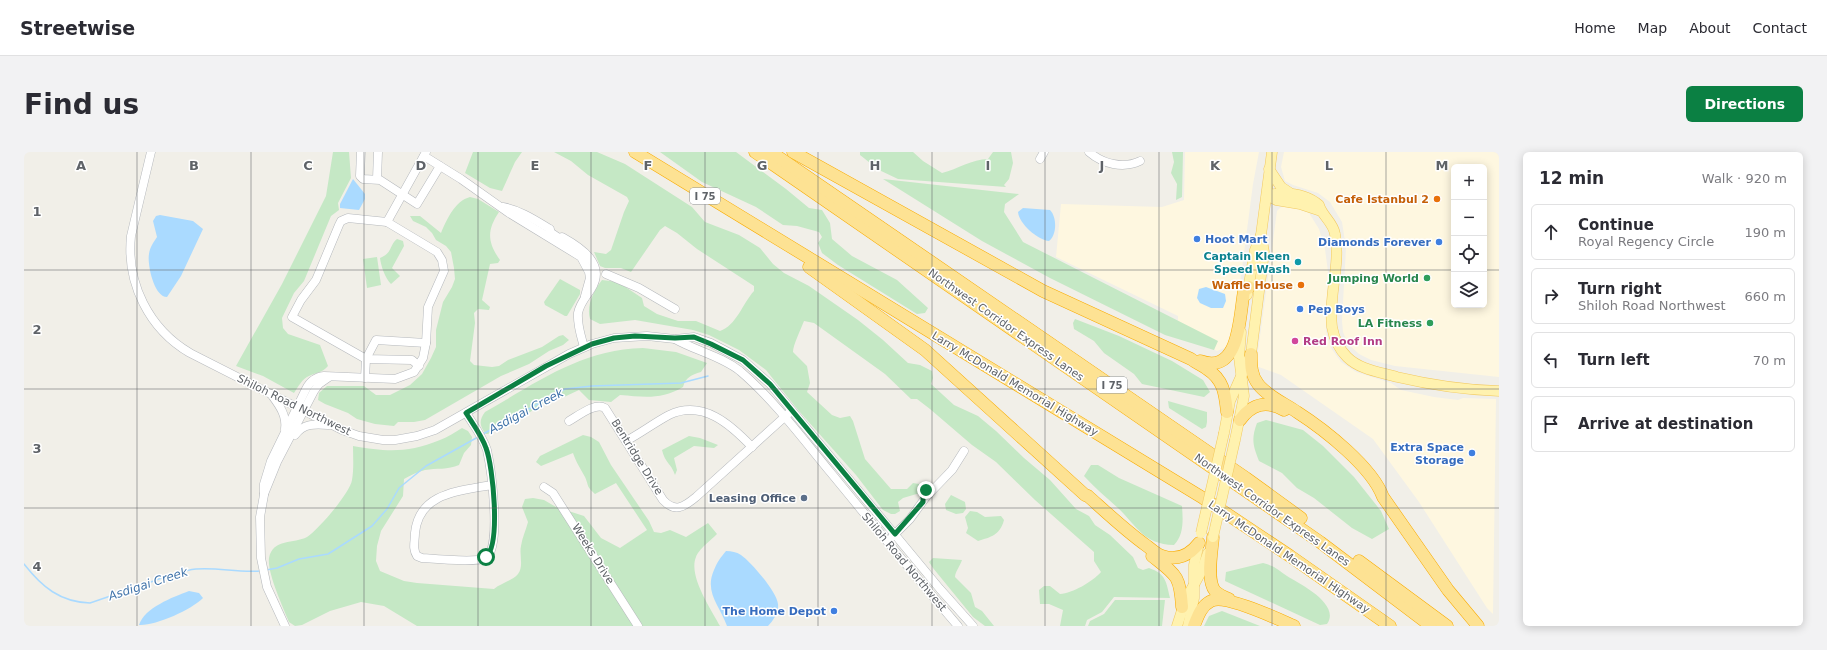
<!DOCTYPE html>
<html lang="en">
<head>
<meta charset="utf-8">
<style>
	body { margin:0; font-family:"DejaVu Sans",sans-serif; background:#f2f2f3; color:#2b2b33 }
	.controls { position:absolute; right:12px; top:12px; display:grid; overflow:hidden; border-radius:6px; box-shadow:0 2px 10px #0003 }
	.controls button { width:36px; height:36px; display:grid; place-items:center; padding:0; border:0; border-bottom:1px solid #e1e1e2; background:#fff; color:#2b2b33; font:20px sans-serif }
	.stop { position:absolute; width:12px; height:12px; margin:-9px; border:3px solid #0b8043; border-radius:50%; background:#fff }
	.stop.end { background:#0b8043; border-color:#fff; box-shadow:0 1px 4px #0008 }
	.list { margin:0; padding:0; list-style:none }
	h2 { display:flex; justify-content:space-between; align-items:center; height:52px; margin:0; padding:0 16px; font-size:17px }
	h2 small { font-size:13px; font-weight:400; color:#7c7c81 }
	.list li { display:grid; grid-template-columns:26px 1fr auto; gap:12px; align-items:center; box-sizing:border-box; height:56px; margin:0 8px 8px; padding:0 8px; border:1px solid #e1e1e2; border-radius:6px }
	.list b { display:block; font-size:15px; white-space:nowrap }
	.list p { margin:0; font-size:13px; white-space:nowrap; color:#7c7c81 }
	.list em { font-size:13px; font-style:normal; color:#7c7c81 }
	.icon { flex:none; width:22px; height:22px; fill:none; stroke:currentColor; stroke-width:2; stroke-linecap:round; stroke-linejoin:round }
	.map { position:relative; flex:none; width:1475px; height:474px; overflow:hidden; border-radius:6px }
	header { display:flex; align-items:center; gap:24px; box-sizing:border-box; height:56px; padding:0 20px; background:#fff; border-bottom:1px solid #e1e1e2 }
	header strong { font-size:19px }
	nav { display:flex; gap:22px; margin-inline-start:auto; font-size:14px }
	.intro { display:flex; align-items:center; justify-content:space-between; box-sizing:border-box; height:96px; padding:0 24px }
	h1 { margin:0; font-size:28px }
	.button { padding:10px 18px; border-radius:6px; background:#0b8043; color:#fff; font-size:14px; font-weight:700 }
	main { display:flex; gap:24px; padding:0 24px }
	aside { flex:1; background:#fff; border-radius:6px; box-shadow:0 2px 10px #0003 }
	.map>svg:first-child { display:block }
	.commercial { fill:#fef7e0; fill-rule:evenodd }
	.green { fill:#c5e8c5 }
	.water { fill:#aadaff }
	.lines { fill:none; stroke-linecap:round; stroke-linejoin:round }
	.stream { stroke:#aadaff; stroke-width:1.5 }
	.minor-casing { stroke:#b5b8bc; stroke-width:9 }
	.major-casing { stroke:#f2c960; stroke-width:11 }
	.highway-casing { stroke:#f9ab00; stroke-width:13 }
	.minor { stroke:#fff; stroke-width:8 }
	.major { stroke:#fff2af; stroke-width:10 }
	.highway { stroke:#fde293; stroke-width:12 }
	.major-bridge-casing { stroke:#f2c960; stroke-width:11; stroke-linecap:butt }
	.major-bridge { stroke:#fff2af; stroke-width:10 }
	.route { stroke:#0b8043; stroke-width:5 }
	.grid { fill:none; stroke:#5f6368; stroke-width:1; stroke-opacity:0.55 }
	.food-dot { fill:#e8710a; stroke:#fff; stroke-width:1.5 }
	.shop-dot { fill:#3f7fe0; stroke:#fff; stroke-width:1.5 }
	.culture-dot { fill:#0f9aa8; stroke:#fff; stroke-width:1.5 }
	.leisure-dot { fill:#2e9e5b; stroke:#fff; stroke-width:1.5 }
	.hotel-dot { fill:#d1479c; stroke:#fff; stroke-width:1.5 }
	.service-dot { fill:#5c6f8a; stroke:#fff; stroke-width:1.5 }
	.labels { text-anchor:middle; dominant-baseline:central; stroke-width:3; stroke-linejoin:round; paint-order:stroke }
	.shield { fill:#fff; stroke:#8f9295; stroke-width:1 }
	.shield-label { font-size:10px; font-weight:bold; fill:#5f6368 }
	.food-label { font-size:11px; font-weight:bold; fill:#c56008; stroke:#fff; text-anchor:end }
	.shop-label { font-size:11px; font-weight:bold; fill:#366cbe; stroke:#fff; text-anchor:end }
	.culture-label { font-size:11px; font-weight:bold; fill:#0d838f; stroke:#fff; text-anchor:end }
	.leisure-label { font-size:11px; font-weight:bold; fill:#27864d; stroke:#fff; text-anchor:end }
	.street-label { font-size:11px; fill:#5f6368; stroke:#fff }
	.hotel-label { font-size:11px; font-weight:bold; fill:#b23c85; stroke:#fff; text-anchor:start }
	.service-label { font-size:11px; font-weight:bold; fill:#4e5e75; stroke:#fff; text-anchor:end }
	.water-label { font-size:12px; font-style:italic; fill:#4174aa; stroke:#fff }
	.grid-label { font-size:13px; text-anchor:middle; font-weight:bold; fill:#5f6368; stroke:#fff; stroke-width:3; stroke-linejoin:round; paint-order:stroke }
</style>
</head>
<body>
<header>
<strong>Streetwise</strong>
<nav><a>Home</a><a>Map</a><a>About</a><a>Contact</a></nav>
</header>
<div class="intro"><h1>Find us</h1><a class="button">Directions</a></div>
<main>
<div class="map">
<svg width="1475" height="474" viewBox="0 0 1475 474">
	<rect width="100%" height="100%" fill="#f1efe8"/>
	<g class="commercial">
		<polygon points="1161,0 1235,0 1229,32 1208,193 1193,199 1154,180 1154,164 1032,105 1037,52 1138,55 1160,48"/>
		<path d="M1260,0H1475V225L1371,214L1347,208L1335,202L1324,192L1319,180L1318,169L1322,96L1318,70L1306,50L1294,41L1269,33L1261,29L1257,15ZM1430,15H1460V153H1430Z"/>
		<polygon points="1257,55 1270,55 1285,61 1295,77 1301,97 1304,120 1302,179 1307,196 1317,210 1332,220 1367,231 1377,238 1410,245 1434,248 1439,246 1472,247 1469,462 1463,456 1395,350 1349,287 1257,223 1232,214 1253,59"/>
	</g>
	<g class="green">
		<path d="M309,0H325L327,26L314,51L315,58L307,64L280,129L270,141L258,166L259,176L264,182L296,193L304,214C298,221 293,220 285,224C278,227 274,235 270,241L239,224L212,214L258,132L302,44Z"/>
		<polygon points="449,0 498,0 491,10 478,39 466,36 441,21"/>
		<path d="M530,0H573L601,12L668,55L681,70L715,83L736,96L749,112L760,121L785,134L834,168L859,188L884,211L896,213L908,219L909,226L907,232L930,253L954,264L972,279L1000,306L1026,328L1052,357L1065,364L1071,373L1086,383L1109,405L1114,416L1119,418L1125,416C1142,422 1142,429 1146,446L1090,445L1078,460L1063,468L1061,474H1036L1039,458L1025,452H1016L1015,438L1020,434H1026L1036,442C1049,441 1068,430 1077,420L1070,409V400L1011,348L972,310L948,293L906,257L893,247H887L861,222L790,171L780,169C777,177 769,193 769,200L783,214L786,231L783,240L808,263L816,266L826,264L829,269L841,307L867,337H883L889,331L895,332L899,336L896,341L879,346L874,350L876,359L871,362H867L859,358L832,323L774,258L742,218L715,198L685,183L669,178L611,168L576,172L566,167C562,154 570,138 578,128L594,130L618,146L620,154L633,162L654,169H672L696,179C712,174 719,151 730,139V134L673,97L653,81L641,74L636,78L607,120L597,116H581L576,114L570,100L582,102L587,98L600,60L605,49L603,45L564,23L547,9Z"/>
		<polygon points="636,0 712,0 762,37 785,56 798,58 806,71 808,87 828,104 873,128 904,156 901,161 893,162 814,113 798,101 794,91 798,85 795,80 773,74 759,73 732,55 678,30"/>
		<path d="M836,0H889L899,9L918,21C934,17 948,7 964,7L969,0H987L989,11L985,27L980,33L982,35L874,27L855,18L836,3Z"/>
		<polygon points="1148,0 1159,0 1158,45 1152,48 1153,32 1147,21 1150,10"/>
		<polygon points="859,27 995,42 981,52 980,60 999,90 1194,189 1190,198 1141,183 1026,126 958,89"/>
		<path d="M446,45L454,47L475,60C463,78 463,90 476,108L474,111L466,112L458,148L466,155L465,158L454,157L450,161L451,171L446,209L450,213L468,215L475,214L484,208L518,195L535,184L539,183L545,188L539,193L525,199L505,212L477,224L401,268L390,270H374L370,274L351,272L333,267L324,261L301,252L294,248L295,241L303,234H340L352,243H366L386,233L398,222L407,206L412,195V178L419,150L428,135L431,127L430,116L427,100L422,94L412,88L408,81L402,75L389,69L386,64H396L417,81C423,67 431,49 446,45Z"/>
		<path d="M373,87L379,89L380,94L368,116L376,124L367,132C361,126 357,114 356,106C369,101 365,93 373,87Z"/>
		<polygon points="353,105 357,133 343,136 339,107"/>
		<polygon points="536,127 556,138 556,142 543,164 541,164 521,153 520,150"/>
		<polygon points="1051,167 1095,184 1148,209 1179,228 1186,240 1180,245 1118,232 1110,222 1080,201 1070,189 1050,177 1049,171"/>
		<path d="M619,196L652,200L683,211L677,220C667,223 662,225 659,235C637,248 620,245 596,243L587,250L565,248L555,238L540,245H530L495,267L485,269L464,282H462C455,274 455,268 461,260C514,230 556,198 619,196Z"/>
		<polygon points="1144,249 1183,260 1183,270 1182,275 1178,277 1145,256"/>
		<path d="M1242,268L1279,278L1299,294L1330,325L1357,359L1365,377L1348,387L1328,376L1290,346L1273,336L1258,321L1235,309C1229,294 1227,287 1233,271Z"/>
		<path d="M438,276L444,279L448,285L447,293L440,301L435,313C424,318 412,316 401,318C393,320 387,323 380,327L379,344L357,379L353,394L352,409L356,419L380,429L393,431L470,437C477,431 488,429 494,422C500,414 495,403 497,394C498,386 502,378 504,370L498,355L501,347L509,346L520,348L532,355L560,364L577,386L596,396L623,378L592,331L571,342C562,334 565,334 561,325C556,316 552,310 549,301L517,314L512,310L516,304L559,283L567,285L575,290L587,313L625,369L630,380L637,381L646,378L662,385L684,371L693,382C688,387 674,398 672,405C664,424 687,457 696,474H393L360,454L337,450L306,459L278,473L271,474L265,470C259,455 243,421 245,406C249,386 270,392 283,385C294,378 326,341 328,328C330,317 329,305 329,294C363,300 384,301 416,288C424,285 431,280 438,276Z"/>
		<path d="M665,284L676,286L694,293L690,296L670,294L650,306L653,318L651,323C647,311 641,311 638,298Z"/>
		<path d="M1067,313H1074L1095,326L1158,354C1159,368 1160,383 1150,393C1119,392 1114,375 1094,356C1082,345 1071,336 1060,324Z"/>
		<polygon points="927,343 941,350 942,357 939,361 932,362 922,358 921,352"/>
		<path d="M946,359L953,360L961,365L977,364L980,368C976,383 967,385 954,389L942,381L944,376L941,365Z"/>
		<path d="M909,406L938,408C936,414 931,420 931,425L947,441L951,455L958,459L970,474H961L949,465L909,416L905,410Z"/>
		<path d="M1239,411C1253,415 1252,417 1263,424C1276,432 1317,452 1303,472L1296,473L1201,429L1202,420Z"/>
		<polygon points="1091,448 1141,448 1138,474 1064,474 1066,469 1080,462"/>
		<polygon points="1198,459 1236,474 1180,474 1185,464"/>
	</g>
	<g class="water">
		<polygon points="329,27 341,42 341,47 335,58 316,56 316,52"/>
		<path d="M999,56L1026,58C1033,65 1033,83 1025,89C1014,88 995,72 994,60Z"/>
		<path d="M136,63L169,69L179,77L157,124L143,145C130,145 123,112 125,102C126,95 129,91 133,85L129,69L132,64Z"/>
		<polygon points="1182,135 1201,142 1202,149 1199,156 1187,156 1176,151 1173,146 1175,137"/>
		<path d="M702,399C708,399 712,400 717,403C727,410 753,440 754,452C755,460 749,469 744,474H703C696,454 680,440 690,418C693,410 697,405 702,399Z"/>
		<path d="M165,439L175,441L179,446C167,458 131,474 115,473C120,456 149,445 165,439Z"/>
	</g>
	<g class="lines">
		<g class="stream">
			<polyline points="459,282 541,237 568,234 657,231 684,224"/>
			<path d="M0,412C18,435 36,450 66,451C86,444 105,438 124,431C140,425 155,419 172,417C194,415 214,421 236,419"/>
			<polyline points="242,418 253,416 275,407 304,402 312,397 348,374 363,357 375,336 402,314 454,285"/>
		</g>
		<defs>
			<g id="minor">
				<path d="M127,0L107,84C102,131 125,177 166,201L318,278L335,284L359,288H371L393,284L411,278L545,202L568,192L590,186L623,184L651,187L670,185L687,191L719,208L746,232L916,437L949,474"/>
				<polyline points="337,0 336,24 339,27 356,28 393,52 416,14"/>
				<path d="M1065,0C1079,12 1099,17 1116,9"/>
				<polyline points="400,4 437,27 485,61 557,105 565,120 566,126 561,144"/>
				<polyline points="1016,7 1020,0"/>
				<polyline points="353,27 354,0"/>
				<path d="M479,55C496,58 511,68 526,77V80L535,86L538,85C556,95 583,112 567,137C562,145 556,151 554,161C553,173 557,184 560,195"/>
				<polyline points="363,70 402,0"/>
				<polyline points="582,122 615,136 651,157"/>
				<path d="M651,187C672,199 697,204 716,219C750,248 778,286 807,321C849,372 891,424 934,474"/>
				<polyline points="341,226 342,207 352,188 402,191"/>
				<path d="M247,242C255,253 263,263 261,277"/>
				<path d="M442,261C449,272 459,285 463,298C467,316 478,395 462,406C453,411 411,407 398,406L393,404C388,396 391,390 391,381C395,340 436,339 467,333"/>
				<path d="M545,269C554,264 571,250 581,256L639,348C651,361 660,355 672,345L765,261"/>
				<path d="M271,283C280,271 291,272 305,273"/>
				<path d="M602,289C617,281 630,271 645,263C679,247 707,273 728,295"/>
				<polyline points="520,335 529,341 614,474"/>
				<polyline points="240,342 253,310 290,239 295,232 305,225"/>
				<polyline points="868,385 886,367 902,345 928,318 940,299"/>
				<path d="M261,474L243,435L237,406L236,365L240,343V332L247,309L282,237C286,229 291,225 300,224L371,227L390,220L399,206L402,191L404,155L420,119L418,108L413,100L363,70L324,66L317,69L315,73L292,128L277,148L268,165L342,207L388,208L395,214"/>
			</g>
			<g id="major">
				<polyline points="1245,17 1257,35 1266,41"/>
				<path d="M1243,43C1261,40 1281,41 1295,53C1298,64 1309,70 1311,82C1317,113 1304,144 1308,175C1310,186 1315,197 1323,205C1336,218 1356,220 1373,225C1407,233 1440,238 1475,239"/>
				<polyline points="1243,43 1252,48 1276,52 1297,59"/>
				<polyline points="1223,143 1231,98 1237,83"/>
				<polyline points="1200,281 1206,249 1227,202 1240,100 1237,83 1248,0"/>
				<polyline points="1211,288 1220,244 1215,205 1217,180"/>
				<polyline points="1153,474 1161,449 1178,418 1184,401"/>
				<polyline points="1164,474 1170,446 1170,413 1175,391"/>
			</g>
			<g id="highway">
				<polyline points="611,0 1179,346 1266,404 1366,474"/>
				<polyline points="731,0 1296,390 1407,474"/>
				<polyline points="747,0 1222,326 1277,366"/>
				<path d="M769,0L1019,139L1167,207C1172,211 1178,213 1183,217C1200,228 1201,242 1203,260"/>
				<path d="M785,115L901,198L1061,343L1064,344C1083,361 1102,379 1123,394C1127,397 1132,402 1138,404C1153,409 1166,403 1175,391"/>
				<path d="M1227,202C1227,213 1227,223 1234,232C1243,244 1260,251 1273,260C1301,278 1348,315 1359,345L1424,438L1454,474"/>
				<path d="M1176,209C1216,223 1215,166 1220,139L1225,135"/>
				<path d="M1216,268C1228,252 1242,248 1260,258"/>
				<path d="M1189,385C1188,399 1182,428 1191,439C1195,443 1200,445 1205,447"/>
				<path d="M1128,404C1152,423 1156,423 1158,455"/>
				<polyline points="1335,409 1423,474"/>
				<path d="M1170,474C1174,464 1177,454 1187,449C1201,442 1254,467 1270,474"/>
			</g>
		</defs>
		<use href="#minor" class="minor-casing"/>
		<use href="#major" class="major-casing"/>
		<use href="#highway" class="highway-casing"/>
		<use href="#minor" class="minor"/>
		<use href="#major" class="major"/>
		<use href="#highway" class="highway"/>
		<defs>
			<g id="major-bridge">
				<polyline points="1177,381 1200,281"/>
				<polyline points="1189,385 1211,288"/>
			</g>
		</defs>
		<use href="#major-bridge" class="major-bridge-casing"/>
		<use href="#major-bridge" class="major-bridge"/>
	</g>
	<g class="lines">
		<path class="route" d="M462,405C477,392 469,314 462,296C458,284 449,272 442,261L522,214L568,192L590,186L611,184L651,186L670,185L687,192L719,208L746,232L871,382L899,350V342L902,338"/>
	</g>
	<path class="grid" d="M113,0V474M227,0V474M340,0V474M454,0V474M567,0V474M681,0V474M794,0V474M908,0V474M1021,0V474M1135,0V474M1248,0V474M1362,0V474M0,118H1430M1460,118H1475M0,237H1475M0,356H1475"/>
	<g class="food-dot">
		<circle cx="1413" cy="47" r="4"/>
		<circle cx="1277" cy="133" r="4"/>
	</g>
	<g class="shop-dot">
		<circle cx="1173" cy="87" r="4"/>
		<circle cx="1415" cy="90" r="4"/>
		<circle cx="1276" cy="157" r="4"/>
		<circle cx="1448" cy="301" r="4"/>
		<circle cx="810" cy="459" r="4"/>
	</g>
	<circle class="culture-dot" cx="1274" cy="110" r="4"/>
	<g class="leisure-dot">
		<circle cx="1403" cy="126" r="4"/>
		<circle cx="1406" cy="171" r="4"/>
	</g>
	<circle class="hotel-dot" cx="1271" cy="189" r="4"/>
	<circle class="service-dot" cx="780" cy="346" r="4"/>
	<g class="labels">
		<g class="shield">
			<rect x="666" y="36" width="30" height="16" rx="3"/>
			<rect x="1073" y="225" width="30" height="16" rx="3"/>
		</g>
		<g class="shield-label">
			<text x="681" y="44">I 75</text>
			<text x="1088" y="233">I 75</text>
		</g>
		<g class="food-label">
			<text x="1405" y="47">Cafe Istanbul 2</text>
			<text x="1269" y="133">Waffle House</text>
		</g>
		<g class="shop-label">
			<text x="1181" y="87" text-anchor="start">Hoot Mart</text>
			<text x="1407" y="90">Diamonds Forever</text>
			<text x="1284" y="157" text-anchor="start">Pep Boys</text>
			<text x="1440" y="295">Extra Space<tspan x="1440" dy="13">Storage</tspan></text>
			<text x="802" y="459">The Home Depot</text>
		</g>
		<g class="culture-label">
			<text x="1266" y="104">Captain Kleen<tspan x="1266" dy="13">Speed Wash</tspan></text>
		</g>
		<g class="leisure-label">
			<text x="1395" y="126">Jumping World</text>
			<text x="1398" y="171">LA Fitness</text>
		</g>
		<g class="street-label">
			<text transform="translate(982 173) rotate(35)">Northwest Corridor Express Lanes</text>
			<text transform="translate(991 232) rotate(31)">Larry McDonald Memorial Highway</text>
			<text transform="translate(270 253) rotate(26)">Shiloh Road Northwest</text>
			<text transform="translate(613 305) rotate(58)">Bentridge Drive</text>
			<text transform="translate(1248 358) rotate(35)">Northwest Corridor Express Lanes</text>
			<text transform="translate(569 402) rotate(58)">Weeks Drive</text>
			<text transform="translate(1265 405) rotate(34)">Larry McDonald Memorial Highway</text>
			<text transform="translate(880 410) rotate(50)">Shiloh Road Northwest</text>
		</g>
		<g class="hotel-label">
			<text x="1279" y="189">Red Roof Inn</text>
		</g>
		<g class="service-label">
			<text x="772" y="346">Leasing Office</text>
		</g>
		<g class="water-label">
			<text transform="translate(502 259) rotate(-28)">Asdigai Creek</text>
			<text transform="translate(124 432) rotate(-18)">Asdigai Creek</text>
		</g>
	</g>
	<g class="grid-label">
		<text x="57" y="18">A</text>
		<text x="170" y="18">B</text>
		<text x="284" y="18">C</text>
		<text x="397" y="18">D</text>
		<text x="511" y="18">E</text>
		<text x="624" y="18">F</text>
		<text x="738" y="18">G</text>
		<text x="851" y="18">H</text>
		<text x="964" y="18">I</text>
		<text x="1078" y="18">J</text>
		<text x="1191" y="18">K</text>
		<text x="1305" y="18">L</text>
		<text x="1418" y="18">M</text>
		<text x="13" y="64">1</text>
		<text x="13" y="182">2</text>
		<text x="13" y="301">3</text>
		<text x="13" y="419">4</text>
	</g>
</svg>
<div class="controls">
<button>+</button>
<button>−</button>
<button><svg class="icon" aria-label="locate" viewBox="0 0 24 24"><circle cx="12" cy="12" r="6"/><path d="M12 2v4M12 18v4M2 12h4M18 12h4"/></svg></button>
<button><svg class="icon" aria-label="layers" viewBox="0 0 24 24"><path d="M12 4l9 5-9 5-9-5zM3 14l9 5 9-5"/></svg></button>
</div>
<div class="stop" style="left:462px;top:405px"></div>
<div class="stop end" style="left:902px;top:338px"></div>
</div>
<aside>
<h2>12 min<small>Walk · 920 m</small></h2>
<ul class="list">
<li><svg class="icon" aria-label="ahead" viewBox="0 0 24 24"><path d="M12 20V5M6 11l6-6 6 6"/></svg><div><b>Continue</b><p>Royal Regency Circle</p></div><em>190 m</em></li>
<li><svg class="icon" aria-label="right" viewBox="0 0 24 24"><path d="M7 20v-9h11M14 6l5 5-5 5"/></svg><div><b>Turn right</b><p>Shiloh Road Northwest</p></div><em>660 m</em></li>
<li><svg class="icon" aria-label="left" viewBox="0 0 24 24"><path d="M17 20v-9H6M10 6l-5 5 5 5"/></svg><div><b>Turn left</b></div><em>70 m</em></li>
<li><svg class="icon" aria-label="arrive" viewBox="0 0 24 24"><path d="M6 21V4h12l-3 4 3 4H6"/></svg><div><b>Arrive at destination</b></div></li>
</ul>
</aside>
</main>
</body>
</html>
